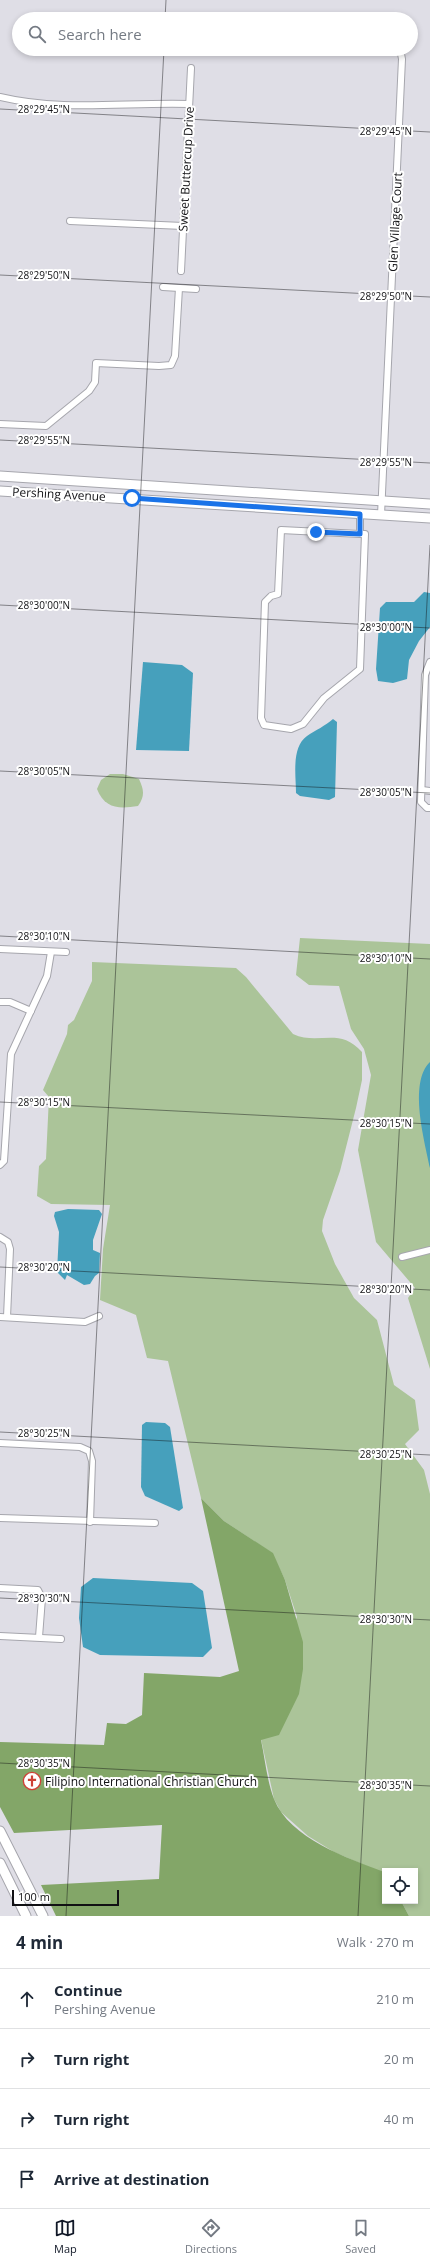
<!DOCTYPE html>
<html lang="en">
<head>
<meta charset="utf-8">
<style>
	body { margin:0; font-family:"Open Sans",sans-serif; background:#f6f6f7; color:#1f2937 }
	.controls { position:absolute; right:12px; bottom:12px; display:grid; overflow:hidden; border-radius:0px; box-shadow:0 2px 6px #0003 }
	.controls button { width:36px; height:36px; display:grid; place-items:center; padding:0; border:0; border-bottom:1px solid #e0e1e3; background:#fff; color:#1f2937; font:20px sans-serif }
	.scale { position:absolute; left:12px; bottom:10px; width:107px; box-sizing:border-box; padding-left:4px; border:2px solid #111114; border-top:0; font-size:11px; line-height:14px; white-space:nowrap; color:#111114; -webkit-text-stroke:3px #fff; paint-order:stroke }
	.stop { position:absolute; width:12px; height:12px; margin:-9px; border:3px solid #1a73e8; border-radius:50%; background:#fff }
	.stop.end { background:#1a73e8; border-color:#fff; box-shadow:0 1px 4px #0008 }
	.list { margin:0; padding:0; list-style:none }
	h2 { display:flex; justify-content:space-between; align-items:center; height:52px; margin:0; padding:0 16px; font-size:17px }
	h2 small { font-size:13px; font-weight:400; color:#747a83 }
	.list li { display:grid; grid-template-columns:26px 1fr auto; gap:12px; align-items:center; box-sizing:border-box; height:60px; padding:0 16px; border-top:1px solid #e0e1e3 }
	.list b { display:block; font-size:15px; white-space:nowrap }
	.list p { margin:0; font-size:13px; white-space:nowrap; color:#747a83 }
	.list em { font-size:13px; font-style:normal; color:#747a83 }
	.icon { flex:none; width:22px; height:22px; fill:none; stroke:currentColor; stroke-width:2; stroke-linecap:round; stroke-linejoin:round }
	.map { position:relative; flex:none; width:430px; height:1916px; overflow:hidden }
	.search { position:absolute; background:#fff; box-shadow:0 2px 6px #0003; left:12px; right:12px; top:12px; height:44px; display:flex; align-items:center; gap:10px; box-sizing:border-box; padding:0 14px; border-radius:22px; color:#747a83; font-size:15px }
	.sheet { height:292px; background:#fff }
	nav { display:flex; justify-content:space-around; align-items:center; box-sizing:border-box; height:56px; border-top:1px solid #e0e1e3; background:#fff; font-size:11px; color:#747a83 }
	nav a { display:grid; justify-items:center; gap:2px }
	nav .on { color:#111827 }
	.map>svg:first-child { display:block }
	.green { fill:#abc499 }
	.forest { fill:#83a668 }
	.water { fill:#46a0bc }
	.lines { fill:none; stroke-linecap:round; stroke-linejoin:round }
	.street-casing { stroke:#a6a6ad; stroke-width:8 }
	.secondary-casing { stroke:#a6a6ad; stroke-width:11 }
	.street { stroke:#fff; stroke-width:6 }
	.secondary { stroke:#fff; stroke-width:9 }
	.route { stroke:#1a73e8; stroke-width:5 }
	.ticks { fill:none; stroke:#111114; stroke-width:1; stroke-opacity:0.45 }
	.labels { text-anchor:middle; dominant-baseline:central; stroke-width:4; stroke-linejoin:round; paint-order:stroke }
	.street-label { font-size:12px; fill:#111114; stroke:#fff }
	.poi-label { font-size:12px; fill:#111114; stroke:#fff; text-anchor:start }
	.ticks-label { font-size:10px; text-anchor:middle; fill:#111114; stroke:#fff; stroke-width:4; stroke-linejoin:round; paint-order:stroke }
</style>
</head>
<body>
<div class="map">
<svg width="430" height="1916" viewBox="0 0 430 1916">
	<rect width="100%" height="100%" fill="#dfdee6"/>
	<g class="green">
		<path d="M110,774H123L139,779C144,790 145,796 138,806C119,809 105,809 97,789L101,780Z"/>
		<polygon points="300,938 430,944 430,1369 408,1298 415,1288 376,1242 358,1150 371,1075 364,1049 351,1029 339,986 309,985 296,975"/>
		<path d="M92,962L236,968L246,977L293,1034C319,1046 339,1026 362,1052V1080L356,1108L340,1171L323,1220L322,1231L335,1264L354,1298L377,1320L394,1385L415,1400L419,1430L405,1444L424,1470L430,1494V1916H409L401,1901H415V1871H385V1874L334,1852L308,1836L281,1812L274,1799L261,1739L297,1617L285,1580L272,1553L224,1521L201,1498L168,1361L147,1358L136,1315L100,1300L103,1249L110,1205L51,1204L37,1196L39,1166L46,1159L49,1097L43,1090L67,1034L68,1025L74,1020L92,981Z"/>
	</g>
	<path class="forest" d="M201,1498L224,1521L273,1553L285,1580L303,1642V1669L299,1694L279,1735L261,1740C265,1759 267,1781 274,1799C290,1839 348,1858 384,1872L385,1901H401L409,1916H56L41,1885L159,1879L162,1825L14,1833L0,1807V1742L104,1745L107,1723L126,1724L142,1715L144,1673L220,1677L239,1671Z"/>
	<g class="water">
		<polygon points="424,592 430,593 430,627 419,641 409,660 407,679 393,683 378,681 376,669 380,608 386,602 414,602"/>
		<polygon points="143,662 182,665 193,673 189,751 136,750"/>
		<path d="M333,719L337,722L335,797L329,800L300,796L296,793C296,776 291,747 307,736C316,730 325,726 333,719Z"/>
		<path d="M430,1062V1168C425,1142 408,1083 430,1062Z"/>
		<polygon points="68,1209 99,1210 102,1214 93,1240 93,1250 100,1253 99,1273 95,1276 90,1284 84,1285 67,1275 65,1280 57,1272 59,1232 54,1216 55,1212"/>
		<polygon points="146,1422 165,1423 170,1427 183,1508 179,1511 145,1496 141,1487 142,1425"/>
		<polygon points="93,1578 192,1583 203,1591 212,1648 203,1657 100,1655 83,1647 79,1618 81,1587"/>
	</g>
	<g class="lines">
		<defs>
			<g id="street">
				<path d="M0,97C63,112 125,102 189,104"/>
				<polyline points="70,221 183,226"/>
				<polyline points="181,271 191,68"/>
				<polyline points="163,287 196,289"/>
				<polyline points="0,424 46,426 89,391 95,382 96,363 159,366 171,365 175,356 179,288"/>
				<polyline points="381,515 402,59 400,49"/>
				<polyline points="360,534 365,534 360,669 324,698 303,724 291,729 264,725 261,718 265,602 271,596 278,594 281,530 360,534 360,514"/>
				<polyline points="430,662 425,675 421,802 427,808 430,808"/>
				<polyline points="422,790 430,791"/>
				<polyline points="0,949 66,952"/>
				<polyline points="0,1002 10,1002 31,1011"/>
				<polyline points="0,1165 4,1161 11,1054 47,976 51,952"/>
				<polyline points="0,1237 8,1242 10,1249 7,1317"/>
				<polyline points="402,1257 430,1250"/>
				<polyline points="0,1317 85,1322 99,1316"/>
				<polyline points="0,1443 80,1447 89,1451 92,1461 90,1522"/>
				<polyline points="0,1518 155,1523"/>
				<polyline points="0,1588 38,1590 42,1598 39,1637"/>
				<polyline points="0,1636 61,1639"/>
				<polyline points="19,1899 32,1893"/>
			</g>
			<g id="secondary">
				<polyline points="0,476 430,504"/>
				<polyline points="0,491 430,518"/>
				<polyline points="0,1831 43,1916"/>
				<polyline points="0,1863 26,1916"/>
			</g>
		</defs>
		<use href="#street" class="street-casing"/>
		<use href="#secondary" class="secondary-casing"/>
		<use href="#street" class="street"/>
		<use href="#secondary" class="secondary"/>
	</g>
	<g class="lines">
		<polyline class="route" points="132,498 360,514 360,534 316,532"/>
	</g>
	<path class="ticks" d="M165,19L166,0M0,109L430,132M0,275L430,297M0,440L430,463M0,605L430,628M0,771L430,793M0,936L430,959M0,1102L430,1124M0,1267L430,1290M0,1432L430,1455M0,1598L430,1620M0,1763L430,1786M66,1916L164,49M358,1916L430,545"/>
	<defs>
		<symbol id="church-ring" viewBox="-11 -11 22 22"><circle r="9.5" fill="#fff" stroke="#cf4136" stroke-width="1.5"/><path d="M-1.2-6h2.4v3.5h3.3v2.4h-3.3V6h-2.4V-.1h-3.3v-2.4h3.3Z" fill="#cf4136"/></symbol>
	</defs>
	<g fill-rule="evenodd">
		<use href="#church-ring" x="22" y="1771" width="20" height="20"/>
	</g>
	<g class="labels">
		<g class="street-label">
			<text transform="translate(186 169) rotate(-87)">Sweet Buttercup Drive</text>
			<text transform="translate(395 222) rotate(-87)">Glen Village Court</text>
			<text transform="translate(59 494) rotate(3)">Pershing Avenue</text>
		</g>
		<g class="poi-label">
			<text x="45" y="1781">Filipino International Christian Church</text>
		</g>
	</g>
	<g class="ticks-label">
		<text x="44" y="113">28°29'45"N</text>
		<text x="386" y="135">28°29'45"N</text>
		<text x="44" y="279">28°29'50"N</text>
		<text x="386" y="300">28°29'50"N</text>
		<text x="44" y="444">28°29'55"N</text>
		<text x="386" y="466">28°29'55"N</text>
		<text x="44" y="609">28°30'00"N</text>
		<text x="386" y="631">28°30'00"N</text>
		<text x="44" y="775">28°30'05"N</text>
		<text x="386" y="796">28°30'05"N</text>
		<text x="44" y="940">28°30'10"N</text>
		<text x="386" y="962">28°30'10"N</text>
		<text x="44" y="1106">28°30'15"N</text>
		<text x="386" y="1127">28°30'15"N</text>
		<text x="44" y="1271">28°30'20"N</text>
		<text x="386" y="1293">28°30'20"N</text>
		<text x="44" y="1437">28°30'25"N</text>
		<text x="386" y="1458">28°30'25"N</text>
		<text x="44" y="1602">28°30'30"N</text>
		<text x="386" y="1623">28°30'30"N</text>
		<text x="44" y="1767">28°30'35"N</text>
		<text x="386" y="1789">28°30'35"N</text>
	</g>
</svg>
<div class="controls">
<button><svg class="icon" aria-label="locate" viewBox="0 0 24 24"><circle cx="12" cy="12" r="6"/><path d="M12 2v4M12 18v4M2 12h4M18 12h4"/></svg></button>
</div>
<div class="scale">100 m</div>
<div class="stop" style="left:132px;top:498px"></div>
<div class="stop end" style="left:316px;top:532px"></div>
<div class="search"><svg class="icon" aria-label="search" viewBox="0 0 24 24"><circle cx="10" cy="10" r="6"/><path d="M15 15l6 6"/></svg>Search here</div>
</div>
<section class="sheet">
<h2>4 min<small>Walk · 270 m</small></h2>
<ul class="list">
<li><svg class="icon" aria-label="ahead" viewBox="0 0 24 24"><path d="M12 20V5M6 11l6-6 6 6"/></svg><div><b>Continue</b><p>Pershing Avenue</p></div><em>210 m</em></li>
<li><svg class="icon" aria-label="right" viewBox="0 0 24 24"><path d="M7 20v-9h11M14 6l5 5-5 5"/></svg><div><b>Turn right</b></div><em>20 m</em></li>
<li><svg class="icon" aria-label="right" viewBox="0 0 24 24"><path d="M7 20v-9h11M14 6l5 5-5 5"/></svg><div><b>Turn right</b></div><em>40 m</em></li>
<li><svg class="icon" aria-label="arrive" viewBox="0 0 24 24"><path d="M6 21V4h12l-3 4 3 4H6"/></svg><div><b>Arrive at destination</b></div></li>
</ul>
</section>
<nav>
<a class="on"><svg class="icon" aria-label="map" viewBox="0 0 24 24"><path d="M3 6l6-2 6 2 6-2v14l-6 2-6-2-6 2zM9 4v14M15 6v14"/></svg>Map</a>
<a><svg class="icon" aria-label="directions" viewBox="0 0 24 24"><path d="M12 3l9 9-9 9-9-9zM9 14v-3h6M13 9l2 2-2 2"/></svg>Directions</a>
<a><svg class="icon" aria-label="saved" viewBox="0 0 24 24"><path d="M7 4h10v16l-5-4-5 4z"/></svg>Saved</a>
</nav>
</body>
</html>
